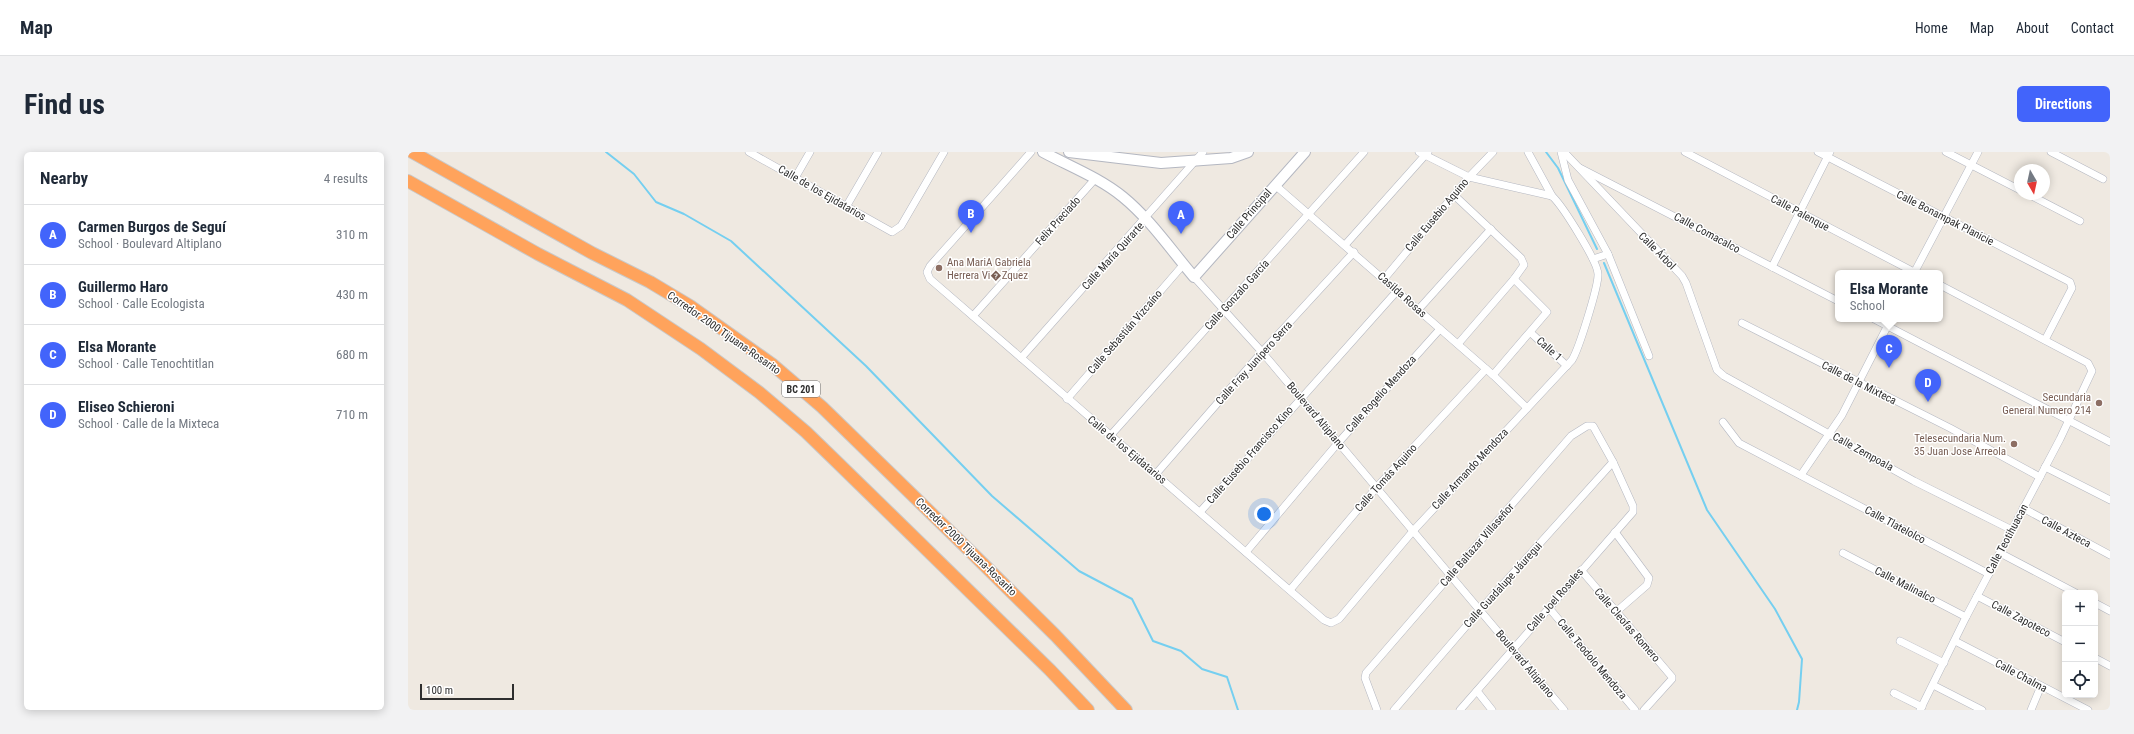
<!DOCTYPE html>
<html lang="en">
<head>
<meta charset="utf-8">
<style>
	body { margin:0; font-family:"Roboto Condensed",sans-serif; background:#f2f2f3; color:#1f2937 }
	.controls { position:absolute; right:12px; bottom:12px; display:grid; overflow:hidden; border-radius:6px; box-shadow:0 2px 10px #0003 }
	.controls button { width:36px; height:36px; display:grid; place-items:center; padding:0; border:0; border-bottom:1px solid #e0e1e3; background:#fff; color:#1f2937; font:20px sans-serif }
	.compass { position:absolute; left:1606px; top:12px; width:36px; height:36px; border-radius:50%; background:#fff; box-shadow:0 2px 10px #0003; rotate:171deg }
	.scale { position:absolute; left:12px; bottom:10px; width:94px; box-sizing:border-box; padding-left:4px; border:2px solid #2e2e2e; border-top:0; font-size:11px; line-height:14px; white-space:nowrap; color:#2e2e2e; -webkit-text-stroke:3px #fff; paint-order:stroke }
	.you { position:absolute; left:856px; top:362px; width:14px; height:14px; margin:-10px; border:3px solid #fff; border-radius:50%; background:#1a73e8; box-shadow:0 0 0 6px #1a73e833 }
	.badge { display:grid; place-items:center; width:26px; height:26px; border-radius:50%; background:#4264fb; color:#fff; font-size:13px; font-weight:700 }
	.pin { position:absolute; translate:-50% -33px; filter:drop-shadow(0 1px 2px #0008) }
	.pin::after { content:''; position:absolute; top:21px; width:14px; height:12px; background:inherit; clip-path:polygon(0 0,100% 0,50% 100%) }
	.popup { position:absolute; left:1427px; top:118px; width:108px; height:52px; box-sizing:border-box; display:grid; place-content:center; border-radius:6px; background:#fff; filter:drop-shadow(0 1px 3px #0005); font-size:13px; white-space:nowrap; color:#747a83 }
	.popup b { font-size:15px; color:#1f2937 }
	.popup::after { content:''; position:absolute; left:50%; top:100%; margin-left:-8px; border:8px solid transparent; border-top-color:#fff }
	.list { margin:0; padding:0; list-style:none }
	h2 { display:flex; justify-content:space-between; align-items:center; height:52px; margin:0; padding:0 16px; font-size:17px }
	h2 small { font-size:13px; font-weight:400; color:#747a83 }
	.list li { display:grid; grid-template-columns:26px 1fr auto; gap:12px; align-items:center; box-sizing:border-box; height:60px; padding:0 16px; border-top:1px solid #e0e1e3 }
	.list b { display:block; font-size:15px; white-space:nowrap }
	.list p { margin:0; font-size:13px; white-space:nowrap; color:#747a83 }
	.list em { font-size:13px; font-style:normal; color:#747a83 }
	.icon { flex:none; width:22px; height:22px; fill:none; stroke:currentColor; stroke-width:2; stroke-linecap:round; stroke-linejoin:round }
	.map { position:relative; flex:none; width:1702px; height:558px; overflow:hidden; border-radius:6px }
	header { display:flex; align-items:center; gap:24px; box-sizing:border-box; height:56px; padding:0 20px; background:#fff; border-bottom:1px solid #e0e1e3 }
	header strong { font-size:19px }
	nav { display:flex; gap:22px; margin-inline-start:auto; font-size:14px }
	.intro { display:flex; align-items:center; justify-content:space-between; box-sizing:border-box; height:96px; padding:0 24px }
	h1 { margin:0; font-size:28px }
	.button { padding:10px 18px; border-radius:6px; background:#4264fb; color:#fff; font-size:14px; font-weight:700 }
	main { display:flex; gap:24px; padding:0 24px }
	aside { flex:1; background:#fff; border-radius:6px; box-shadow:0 2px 10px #0003 }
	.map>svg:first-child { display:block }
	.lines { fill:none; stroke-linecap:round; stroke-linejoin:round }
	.stream { stroke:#75cff0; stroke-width:2 }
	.street-casing { stroke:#b4b7c1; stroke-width:8 }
	.secondary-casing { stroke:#b4b7c1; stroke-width:12 }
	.highway-casing { stroke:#c9c9c9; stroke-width:14 }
	.street { stroke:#fff; stroke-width:7 }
	.secondary { stroke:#fff; stroke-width:10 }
	.highway { stroke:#ffa35c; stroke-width:12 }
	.education-dot { fill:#8d6e63; stroke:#fff; stroke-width:1.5 }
	.labels { text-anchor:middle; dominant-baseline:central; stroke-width:3; stroke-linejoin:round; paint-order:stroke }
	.shield { fill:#fff; stroke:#6d6d6d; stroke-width:1 }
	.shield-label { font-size:10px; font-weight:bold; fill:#2e2e2e }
	.street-label { font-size:11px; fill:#2e2e2e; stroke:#fff }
	.education-label { font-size:11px; fill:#785e54; stroke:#fff; text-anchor:end }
</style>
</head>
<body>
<header>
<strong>Map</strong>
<nav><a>Home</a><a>Map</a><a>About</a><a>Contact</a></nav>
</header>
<div class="intro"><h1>Find us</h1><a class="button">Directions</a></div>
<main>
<aside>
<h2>Nearby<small>4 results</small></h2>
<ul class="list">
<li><span class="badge">A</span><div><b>Carmen Burgos de Seguí</b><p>School · Boulevard Altiplano</p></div><em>310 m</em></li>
<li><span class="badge">B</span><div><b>Guillermo Haro</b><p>School · Calle Ecologista</p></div><em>430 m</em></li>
<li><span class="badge">C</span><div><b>Elsa Morante</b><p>School · Calle Tenochtitlan</p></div><em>680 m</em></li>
<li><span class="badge">D</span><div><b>Eliseo Schieroni</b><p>School · Calle de la Mixteca</p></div><em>710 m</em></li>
</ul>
</aside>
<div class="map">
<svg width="1702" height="558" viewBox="0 0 1702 558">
	<rect width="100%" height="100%" fill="#efe9e1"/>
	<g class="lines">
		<g class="stream">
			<polyline points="198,0 226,22 248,50 276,62 323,89 458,214 584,344 671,419 724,447 745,489 773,499 794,517 819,525 830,558"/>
			<polyline points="1138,0 1150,16 1189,97"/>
			<polyline points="1196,111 1299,358 1367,457 1394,507 1391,550 1389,558"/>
		</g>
		<defs>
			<g id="street">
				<polyline points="341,0 484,80 493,74 536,0"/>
				<path d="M623,0L522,114L519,120L522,127L916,468L923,471L931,467L1005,379L1164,208C1171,197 1190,135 1190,123C1191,111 1154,53 1144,44L1061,25L1011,0"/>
				<polyline points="1120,0 1144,44"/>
				<polyline points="1153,0 1160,28 1200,102 1241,204"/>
				<polyline points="1156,0 1274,124 1278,131 1309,218 1316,224 1506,329 1604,378"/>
				<polyline points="1277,0 1508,121"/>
				<polyline points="1410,0 1662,130 1664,136 1637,188"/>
				<polyline points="1538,0 1612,38"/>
				<polyline points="1643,0 1695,27"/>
				<polyline points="1172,16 1430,149"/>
				<polyline points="387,26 402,0"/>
				<polyline points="867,33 1085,223 1119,256"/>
				<polyline points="1620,42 1672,69"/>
				<polyline points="1046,43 1113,106 1116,113 1106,127 1050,192"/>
				<polyline points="438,55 470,0"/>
				<polyline points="937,93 1020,0"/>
				<polyline points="1185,107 1200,102"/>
				<polyline points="1364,115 1422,0"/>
				<polyline points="1506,121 1570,0"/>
				<polyline points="786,125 854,200 1156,558"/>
				<polyline points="976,127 1061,25 1085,0"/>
				<polyline points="1010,158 1083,77"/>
				<polyline points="565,164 687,27"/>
				<polyline points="1466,167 1702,290"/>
				<polyline points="1334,171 1542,276 1632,325"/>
				<polyline points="1123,181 1159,214"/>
				<polyline points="613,206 795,0"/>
				<polyline points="1085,223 1139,160 1106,127"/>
				<polyline points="659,247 775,113"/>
				<polyline points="1315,270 1331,291 1581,422"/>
				<polyline points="702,284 956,0"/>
				<polyline points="1637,315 1702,348"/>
				<polyline points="747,323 854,200 946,100"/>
				<polyline points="1393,323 1434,263 1483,167"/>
				<polyline points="1615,356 1702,403"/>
				<polyline points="792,360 989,139"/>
				<polyline points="1207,380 1241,426 1239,433 1208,460"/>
				<polyline points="838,400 930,291 1032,177"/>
				<polyline points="1435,401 1558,465"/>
				<polyline points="1592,401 1668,441"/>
				<polyline points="1173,418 1264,525 1264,527 1236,558"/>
				<polyline points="882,438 968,336 1078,217"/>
				<polyline points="1569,444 1657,490"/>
				<polyline points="1687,451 1702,459"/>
				<polyline points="1141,456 1227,558"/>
				<polyline points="1492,489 1536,511"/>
				<polyline points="1547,489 1680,558"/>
				<polyline points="1687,506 1702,514"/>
				<polyline points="1525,533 1574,558"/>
				<polyline points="1069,539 1084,558"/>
				<polyline points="1486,541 1514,555"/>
				<polyline points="969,558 957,526 958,521 1163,284 1179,274 1185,274 1205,310 1225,354 1225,360 1052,558"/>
				<polyline points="986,558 1072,458 1205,310"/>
				<polyline points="1512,558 1558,465 1652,287 1684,219 1680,211 1532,133"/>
				<polyline points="1623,558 1633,534"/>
			</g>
			<g id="secondary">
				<path d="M635,0C661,14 692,26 715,45C742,67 763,98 786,125L897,0"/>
				<polyline points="661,0 753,11 823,6 840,0"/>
			</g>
			<g id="highway">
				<polyline points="4,0 184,101 242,130 282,154 365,213 414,255 566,403 647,483 718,558"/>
				<polyline points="0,29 130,102 219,148 293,197 352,241 398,280 433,314 642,518 680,558"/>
			</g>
		</defs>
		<use href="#street" class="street-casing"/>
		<use href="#secondary" class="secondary-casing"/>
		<use href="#highway" class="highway-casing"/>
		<use href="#street" class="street"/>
		<use href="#secondary" class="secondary"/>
		<use href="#highway" class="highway"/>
	</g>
	<g class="education-dot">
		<circle cx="531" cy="116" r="4"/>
		<circle cx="1691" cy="251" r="4"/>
		<circle cx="1606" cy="292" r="4"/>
	</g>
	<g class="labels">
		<rect class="shield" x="374" y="229" width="38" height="16" rx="3"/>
		<g class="shield-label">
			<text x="393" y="237">BC 201</text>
		</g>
		<g class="street-label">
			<text transform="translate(414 41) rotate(30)">Calle de los Ejidatarios</text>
			<text transform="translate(1392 61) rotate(28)">Calle Palenque</text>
			<text transform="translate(841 62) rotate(-49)">Calle Principal</text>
			<text transform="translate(1029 63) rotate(-50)">Calle Eusebio Aquino</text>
			<text transform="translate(1537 66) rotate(27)">Calle Bonampak Planicie</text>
			<text transform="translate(650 69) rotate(-48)">Felix Preciado</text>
			<text transform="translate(1299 81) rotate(28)">Calle Comacalco</text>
			<text transform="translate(1249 99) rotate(45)">Calle Árbol</text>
			<text transform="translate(705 104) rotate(-48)">Calle María Quirarte</text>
			<text transform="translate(829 143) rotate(-48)">Calle Gonzalo García</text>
			<text transform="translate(994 143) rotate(42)">Casilda Rosas</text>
			<text transform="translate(717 180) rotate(-49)">Calle Sebastián Vizcaíno</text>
			<text transform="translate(316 181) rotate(35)">Corredor 2000 Tijuana-Rosarito</text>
			<text transform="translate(1141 197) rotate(42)">Calle 1</text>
			<text transform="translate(846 211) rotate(-48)">Calle Fray Junípero Serra</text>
			<text transform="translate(1451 231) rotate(27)">Calle de la Mixteca</text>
			<text transform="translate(973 242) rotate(-48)">Calle Rogelio Mendoza</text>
			<text transform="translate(908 264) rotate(50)">Boulevard Altiplano</text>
			<text transform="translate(719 298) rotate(40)">Calle de los Ejidatarios</text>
			<text transform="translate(1455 300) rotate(29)">Calle Zempoala</text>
			<text transform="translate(842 303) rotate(-49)">Calle Eusebio Francisco Kino</text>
			<text transform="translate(1062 317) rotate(-47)">Calle Armando Mendoza</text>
			<text transform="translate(978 326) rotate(-48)">Calle Tomás Aquino</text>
			<text transform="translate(1487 373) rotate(28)">Calle Tlatelolco</text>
			<text transform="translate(1658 380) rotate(28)">Calle Azteca</text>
			<text transform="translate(1599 387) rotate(-62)">Calle Teotihuacan</text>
			<text transform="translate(1069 393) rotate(-49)">Calle Baltazar Villaseñor</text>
			<text transform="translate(558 395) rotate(44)">Corredor 2000 Tijuana-Rosarito</text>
			<text transform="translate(1095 433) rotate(-48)">Calle Guadalupe Jáuregui</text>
			<text transform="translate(1497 433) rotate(27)">Calle Malinalco</text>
			<text transform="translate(1147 448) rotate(-49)">Calle Joel Rosales</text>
			<text transform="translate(1613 467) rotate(28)">Calle Zapoteco</text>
			<text transform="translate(1219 473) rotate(49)">Calle Cleofas Romero</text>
			<text transform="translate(1184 507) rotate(50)">Calle Teodolo Mendoza</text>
			<text transform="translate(1117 512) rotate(50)">Boulevard Altiplano</text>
			<text transform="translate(1613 524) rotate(28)">Calle Chalma</text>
		</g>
		<g class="education-label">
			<text x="539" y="110" text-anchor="start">Ana MariA Gabriela<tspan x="539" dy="13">Herrera Vi�Zquez</tspan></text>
			<text x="1683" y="245">Secundaria<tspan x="1683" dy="13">General Numero 214</tspan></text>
			<text x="1598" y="286">Telesecundaria Num.<tspan x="1598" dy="13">35 Juan Jose Arreola</tspan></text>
		</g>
	</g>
</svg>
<div class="controls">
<button>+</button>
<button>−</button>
<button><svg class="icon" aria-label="locate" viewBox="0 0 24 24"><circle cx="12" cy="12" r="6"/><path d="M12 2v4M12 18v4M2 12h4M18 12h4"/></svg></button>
</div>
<svg class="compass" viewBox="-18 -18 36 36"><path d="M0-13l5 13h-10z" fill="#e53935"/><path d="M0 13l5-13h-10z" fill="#747a83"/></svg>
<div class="scale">100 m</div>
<div class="you"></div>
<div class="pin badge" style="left:773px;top:82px">A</div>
<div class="pin badge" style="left:563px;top:81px">B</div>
<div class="pin badge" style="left:1481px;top:216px">C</div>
<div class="popup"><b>Elsa Morante</b>School</div>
<div class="pin badge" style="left:1520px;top:250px">D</div>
</div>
</main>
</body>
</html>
